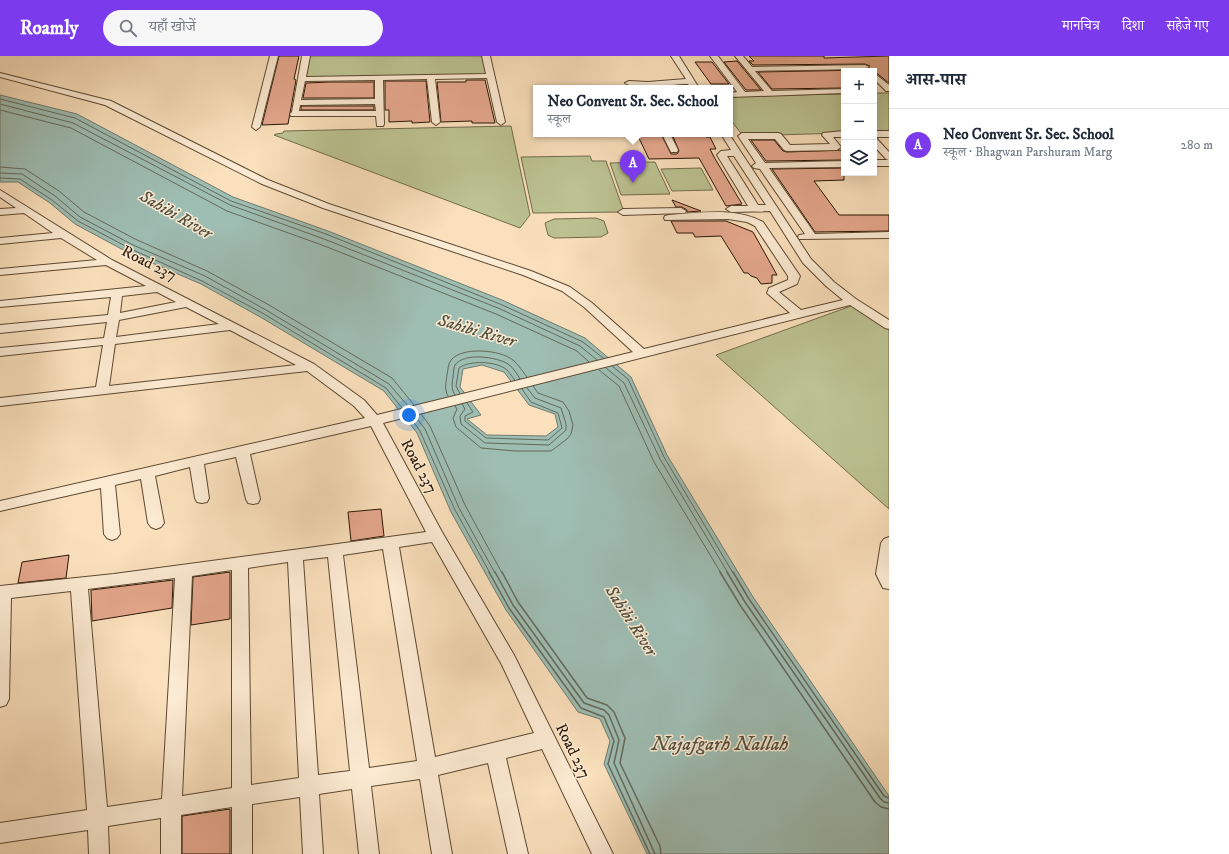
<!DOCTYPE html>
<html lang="hi">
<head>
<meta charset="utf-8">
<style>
	body { margin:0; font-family:"IM FELL DW Pica","Noto Serif Devanagari",serif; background:#f6f6f7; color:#1f2937 }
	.controls { position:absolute; right:12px; top:12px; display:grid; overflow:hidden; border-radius:0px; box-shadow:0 4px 16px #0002 }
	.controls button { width:36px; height:36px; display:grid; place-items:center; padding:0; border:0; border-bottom:1px solid #e0e1e3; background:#fff; color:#1f2937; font:20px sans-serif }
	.you { position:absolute; left:409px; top:359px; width:14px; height:14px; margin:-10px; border:3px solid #fff; border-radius:50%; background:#1a73e8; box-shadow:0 0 0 6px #1a73e833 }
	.badge { display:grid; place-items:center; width:26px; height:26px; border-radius:50%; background:#7c3aed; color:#fff; font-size:13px; font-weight:700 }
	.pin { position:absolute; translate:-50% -33px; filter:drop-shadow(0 1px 2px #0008) }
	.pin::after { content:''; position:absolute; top:21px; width:14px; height:12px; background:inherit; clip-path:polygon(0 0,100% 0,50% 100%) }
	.popup { position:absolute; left:533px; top:29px; width:200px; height:52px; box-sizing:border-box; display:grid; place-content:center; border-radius:0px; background:#fff; filter:drop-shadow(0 1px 3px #0005); font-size:13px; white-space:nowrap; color:#747a83 }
	.popup b { font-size:15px; color:#1f2937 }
	.popup::after { content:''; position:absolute; left:50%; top:100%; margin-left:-8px; border:8px solid transparent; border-top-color:#fff }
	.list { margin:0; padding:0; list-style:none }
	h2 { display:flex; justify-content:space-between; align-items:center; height:52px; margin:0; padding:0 16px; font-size:17px }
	h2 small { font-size:13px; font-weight:400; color:#747a83 }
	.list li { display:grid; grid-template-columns:26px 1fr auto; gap:12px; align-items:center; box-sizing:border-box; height:72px; padding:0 16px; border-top:1px solid #e0e1e3 }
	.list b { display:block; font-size:15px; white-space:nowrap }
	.list p { margin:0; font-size:13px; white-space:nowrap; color:#747a83 }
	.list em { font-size:13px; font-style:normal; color:#747a83 }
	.icon { flex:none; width:22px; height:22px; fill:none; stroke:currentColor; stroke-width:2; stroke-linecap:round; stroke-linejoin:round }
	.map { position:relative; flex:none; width:889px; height:798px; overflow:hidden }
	header { display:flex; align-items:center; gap:24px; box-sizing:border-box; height:56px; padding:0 20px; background:#7c3aed; color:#fff }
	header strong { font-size:19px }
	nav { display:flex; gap:22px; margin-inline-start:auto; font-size:14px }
	.search { width:280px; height:36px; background:#f6f6f7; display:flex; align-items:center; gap:10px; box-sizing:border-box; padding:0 14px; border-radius:22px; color:#747a83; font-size:15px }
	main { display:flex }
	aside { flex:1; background:#fff }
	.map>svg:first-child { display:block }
	.green { fill:#bcc292; stroke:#726c4a }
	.water { fill:#9ebdb3; stroke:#6f7a6d; fill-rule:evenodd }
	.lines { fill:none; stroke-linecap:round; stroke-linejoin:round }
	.shore-far1 { stroke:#64695b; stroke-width:1 }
	.shore { stroke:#64695b; stroke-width:1.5 }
	.building { fill:#e5a78d; stroke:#291503 }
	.minor-casing { stroke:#5d4831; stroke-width:2 }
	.minor { fill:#fcebd3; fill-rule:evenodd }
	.labels { text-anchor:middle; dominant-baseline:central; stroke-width:3; stroke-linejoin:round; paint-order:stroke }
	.street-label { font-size:16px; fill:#291503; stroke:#fcebd3 }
	.water-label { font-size:17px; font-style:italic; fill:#525041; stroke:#fcebd3 }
	.near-water-label { font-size:20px; font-style:italic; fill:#525041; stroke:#fcebd3 }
</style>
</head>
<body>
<header>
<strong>Roamly</strong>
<div class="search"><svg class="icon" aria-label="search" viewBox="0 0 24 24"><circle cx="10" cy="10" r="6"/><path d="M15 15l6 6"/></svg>यहाँ खोजें</div>
<nav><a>मानचित्र</a><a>दिशा</a><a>सहेजे गए</a></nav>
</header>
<main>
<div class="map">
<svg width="889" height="798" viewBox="0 0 889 798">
	<rect width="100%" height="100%" fill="#fae0bc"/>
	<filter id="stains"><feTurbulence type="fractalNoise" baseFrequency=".005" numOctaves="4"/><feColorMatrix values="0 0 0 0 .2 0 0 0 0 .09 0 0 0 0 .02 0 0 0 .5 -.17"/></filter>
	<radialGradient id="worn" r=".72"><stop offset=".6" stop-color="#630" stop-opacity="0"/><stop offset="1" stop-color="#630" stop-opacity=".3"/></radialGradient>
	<g class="green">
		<polygon points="310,0 482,0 486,18 306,21"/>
		<rect x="874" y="37" width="15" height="39"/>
		<polygon points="844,38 844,77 743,80 730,63 730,40"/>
		<polygon points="511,70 530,159 520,172 274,79 276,78 283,77 284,75"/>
		<polygon points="590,100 592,105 606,105 624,156 533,157 521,101"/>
		<polygon points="655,106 670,138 621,139 610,107"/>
		<polygon points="701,112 713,134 672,135 661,113"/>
		<polygon points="596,162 604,165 608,177 601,181 554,182 548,179 545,167 554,163"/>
		<polygon points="851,250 889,273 889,453 716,299"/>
	</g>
	<path class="water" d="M0,39L77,58L233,141L328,175L502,244L585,282L631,321L667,399L753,541L889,740V798H647L604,708L610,685L600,663L578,656L506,554L451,456L417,377L384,335L262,262L201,228L129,197L75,168L50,147L18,126H0ZM482,309L504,316L529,349L555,358L558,371L546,380L487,379L467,363L481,359L460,331L463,313Z"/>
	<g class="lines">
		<g class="shore-far1">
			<polyline points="0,43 75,62 231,145 326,178 500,248 583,286 603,302"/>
			<polyline points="0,48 73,67 230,149 324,183 498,252 580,290 597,304"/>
			<polyline points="0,54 71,72 227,155 322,189 496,258 577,295 589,306"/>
			<polyline points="0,111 25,113 59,135 84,156 135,183 207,215 269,249 392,322 414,349"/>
			<polyline points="0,117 22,118 55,140 80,161 133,189 205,220 266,254 389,328 408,350"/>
			<polyline points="0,122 20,123 52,144 78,165 131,193 202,225 264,258 386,332 402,352"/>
			<polyline points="612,310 628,323 664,401 733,517"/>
			<polyline points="606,312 624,327 660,403 728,517"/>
			<polyline points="599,314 619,330 654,406 721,517"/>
			<path d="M460,338L456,330L459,312C469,304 497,305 507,314C510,317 512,321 515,324"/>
			<path d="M455,339C451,333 452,328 453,321C454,317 453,313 455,309C464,296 497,301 508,308C514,312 517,318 520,323"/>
			<path d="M448,340C444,333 446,327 447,319C448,314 448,308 451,304C462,291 495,294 508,301C517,305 521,314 527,321"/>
			<polyline points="467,347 473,356 465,360 465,365 486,382 548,384 562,372 558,357 531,346 522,333"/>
			<polyline points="462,348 465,353 460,360 461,368 485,387 549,389 566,374 566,368 561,352 535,342 527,332"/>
			<polyline points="455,350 457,353 453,362 456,371 481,392 515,395 551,395 567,383 571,378 573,369 569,355 563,346 538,337 533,330"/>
			<polyline points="421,358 430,370 465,449 502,517"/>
			<polyline points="415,360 425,373 459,452 495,517"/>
			<polyline points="410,361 420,375 455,454 490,517"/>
		</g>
		<g class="shore">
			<polyline points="489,516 509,552 581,652 604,661 614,685 608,708 650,798"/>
			<polyline points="495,516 513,549 584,647 604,654 609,659 619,684 614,707 655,798"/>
			<polyline points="502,516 518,546 587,642 607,649 614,656 625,682 620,707 660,790 661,798"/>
			<polyline points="720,516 740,549 875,746 881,751 889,753"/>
			<polyline points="727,516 745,546 880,742 884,746 889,747"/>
			<polyline points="733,516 749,543 884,740 889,742"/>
		</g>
	</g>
	<g class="building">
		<polygon points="279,0 299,0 294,23 296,24 288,68 262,69"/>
		<polygon points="749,0 824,0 824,2 889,0 889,27 874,15 844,15 844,32 772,33 758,16 865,14 870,10 865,8 753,9 749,5 754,5"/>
		<polygon points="737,5 761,34 746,34 724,6"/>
		<polygon points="695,6 712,6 729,28 711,28"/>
		<polygon points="466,24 485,24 495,67 472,67 472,65 441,66 437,26 466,26"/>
		<polygon points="385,25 426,25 430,66 412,67 412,65 389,66 389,54 385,54"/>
		<polygon points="330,26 374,26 374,42 303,42 306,27"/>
		<rect x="301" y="50" width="73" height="4"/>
		<polygon points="637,78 661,78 671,98 677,98 679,95 672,78 704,78 706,81 710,81 716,93 710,93 714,101 742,148 726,150 699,102 649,103"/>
		<polygon points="751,84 774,84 783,95 787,96 844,94 844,104 766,105"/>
		<polygon points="844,112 844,124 814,125 839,159 889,159 889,175 815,176 772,113"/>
		<polygon points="672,144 701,155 687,156 687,154 682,151 676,151"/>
		<polygon points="671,165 726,165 753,176 777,219 772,219 772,227 761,228 757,222 751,220 748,217 744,217 721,180 695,181 693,177 677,177"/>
		<polygon points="381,453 384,480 351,485 348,456"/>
		<polygon points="69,499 66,522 18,527 22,506"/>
		<polygon points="230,516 230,563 191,569 193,521"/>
		<polygon points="173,524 172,552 92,565 91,534"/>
		<polygon points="230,753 230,798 182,798 182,760"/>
	</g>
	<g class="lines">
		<defs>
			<g id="minor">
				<polygon points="270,0 278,0 260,71 256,74 252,71"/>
				<path d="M302,0H310L306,21L486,18L482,0H490L505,66L501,69L497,66L487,22L435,23L440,66L436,69L432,66L427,23L383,24L384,68L383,70H377L376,60H291L290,58L292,56ZM375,24V43L301,44L305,25ZM375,48L376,55H299L300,49Z"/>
				<path d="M671,0H679L699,32H691L688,28C676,28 633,34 625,27L629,25L648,26L686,23Z"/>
				<polygon points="710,0 718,0 745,36 764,35 735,0 743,0 752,11 865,9 869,11 865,13 755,15 772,35 844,33 844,37 730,41 730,37 737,36"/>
				<path d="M0,17L111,45L268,124L329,148L531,215L570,231L592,247L644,293L790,257L767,237L769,232L788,224V220L755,170L747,166L728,163L665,164L664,162L665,160L669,159C700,157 734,151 763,166L800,220L797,228L779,236L801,254L843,244L826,230L803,207L770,155L731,156L726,153L731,150H748L717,99L721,95L731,94L721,78H729L811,203L834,226L856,243L889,264V273L885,272L850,249L383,367L442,476L514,599L613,798H592L542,693L506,702L528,798H508L488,707L438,719L452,798H432L420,723L371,730L379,798H359L352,733L319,738L323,798H303L300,741L252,748V798H232V751L181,759V798H161V762L108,770L109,798H89L88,774L0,787V767L87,754L71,535L11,542L9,643L6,649L0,651V530L114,518L426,476L371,370L250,398L260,443L258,447L253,448L248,447L246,443L236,401L204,408L209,442L207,446L202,447L197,446L195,442L190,411L155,420L164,467L161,471L156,473L151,471L148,467L141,423L115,429L120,478L117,482L112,484L107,482L104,478L101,432L0,455V445L365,362L354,350L307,315L0,350V342L96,331L103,289L0,300V292L104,282L107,266L0,277V269L108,259L111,241L0,251V245L146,230L106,209L0,219V213L97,204L61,182L0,188V182L53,177L24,157L0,159V153L16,152L0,141V134L112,204L314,308L364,344L377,359L633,296L584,251L562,235L523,219L323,152L262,128L105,49L0,21ZM727,100H734L766,149H758ZM157,236L176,246L120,257L122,240ZM186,251L219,268L116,281L119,264ZM230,274L296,309L109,330L115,288ZM432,486L502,609L534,677L435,701L399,491ZM383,493L417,705L369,712L343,499ZM328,501L350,715L318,719L303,504ZM288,506L299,722L251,729L248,512ZM232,514V732L182,740L192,520ZM175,522L162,743L107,751L88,533Z"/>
				<polygon points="874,17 889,29 889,35 886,35 874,23"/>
				<polygon points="844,75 844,81 833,81 841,91 837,94 787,95 784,94 775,83 748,83 765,107 844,105 844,111 769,112 815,178 889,176 889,182 799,183 798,181 799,179 805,178 760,113 754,112 752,110 756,107 738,80 742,77 778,77 781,78 790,89 830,88 822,79 823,77"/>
				<rect x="874" y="75" width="15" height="6"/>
				<polygon points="662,78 670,78 678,94 677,96 671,96"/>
				<polygon points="874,82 877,83 889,96 889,104 886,103 874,90"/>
				<rect x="874" y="104" width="15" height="6"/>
				<polygon points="681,152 686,155 685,157 623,159 618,156 623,153"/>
				<polygon points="889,481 889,533 883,532 876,518 881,487 884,483"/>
			</g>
		</defs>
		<use href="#minor" class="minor-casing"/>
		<use href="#minor" class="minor"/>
	</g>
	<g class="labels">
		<g class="street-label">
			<text transform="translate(149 207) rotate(27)">Road 237</text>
			<text transform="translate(419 410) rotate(62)">Road 237</text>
			<text transform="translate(573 695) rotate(64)">Road 237</text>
		</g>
		<g class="water-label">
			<text transform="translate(176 159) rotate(30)">Sahibi River</text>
			<text transform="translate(477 275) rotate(16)">Sahibi River</text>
			<text transform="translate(631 565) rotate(57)">Sahibi River</text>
		</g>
		<g class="near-water-label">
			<text x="720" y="688">Najafgarh Nallah</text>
		</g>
	</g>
	<rect width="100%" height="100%" filter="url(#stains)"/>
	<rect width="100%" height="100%" fill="url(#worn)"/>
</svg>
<div class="controls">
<button>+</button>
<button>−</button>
<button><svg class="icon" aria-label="layers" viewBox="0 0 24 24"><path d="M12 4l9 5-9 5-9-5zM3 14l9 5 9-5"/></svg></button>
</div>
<div class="you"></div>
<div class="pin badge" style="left:633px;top:127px">A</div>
<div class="popup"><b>Neo Convent Sr. Sec. School</b>स्कूल</div>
</div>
<aside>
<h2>आस-पास<small></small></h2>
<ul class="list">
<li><span class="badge">A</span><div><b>Neo Convent Sr. Sec. School</b><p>स्कूल · Bhagwan Parshuram Marg</p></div><em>280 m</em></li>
</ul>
</aside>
</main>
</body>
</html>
